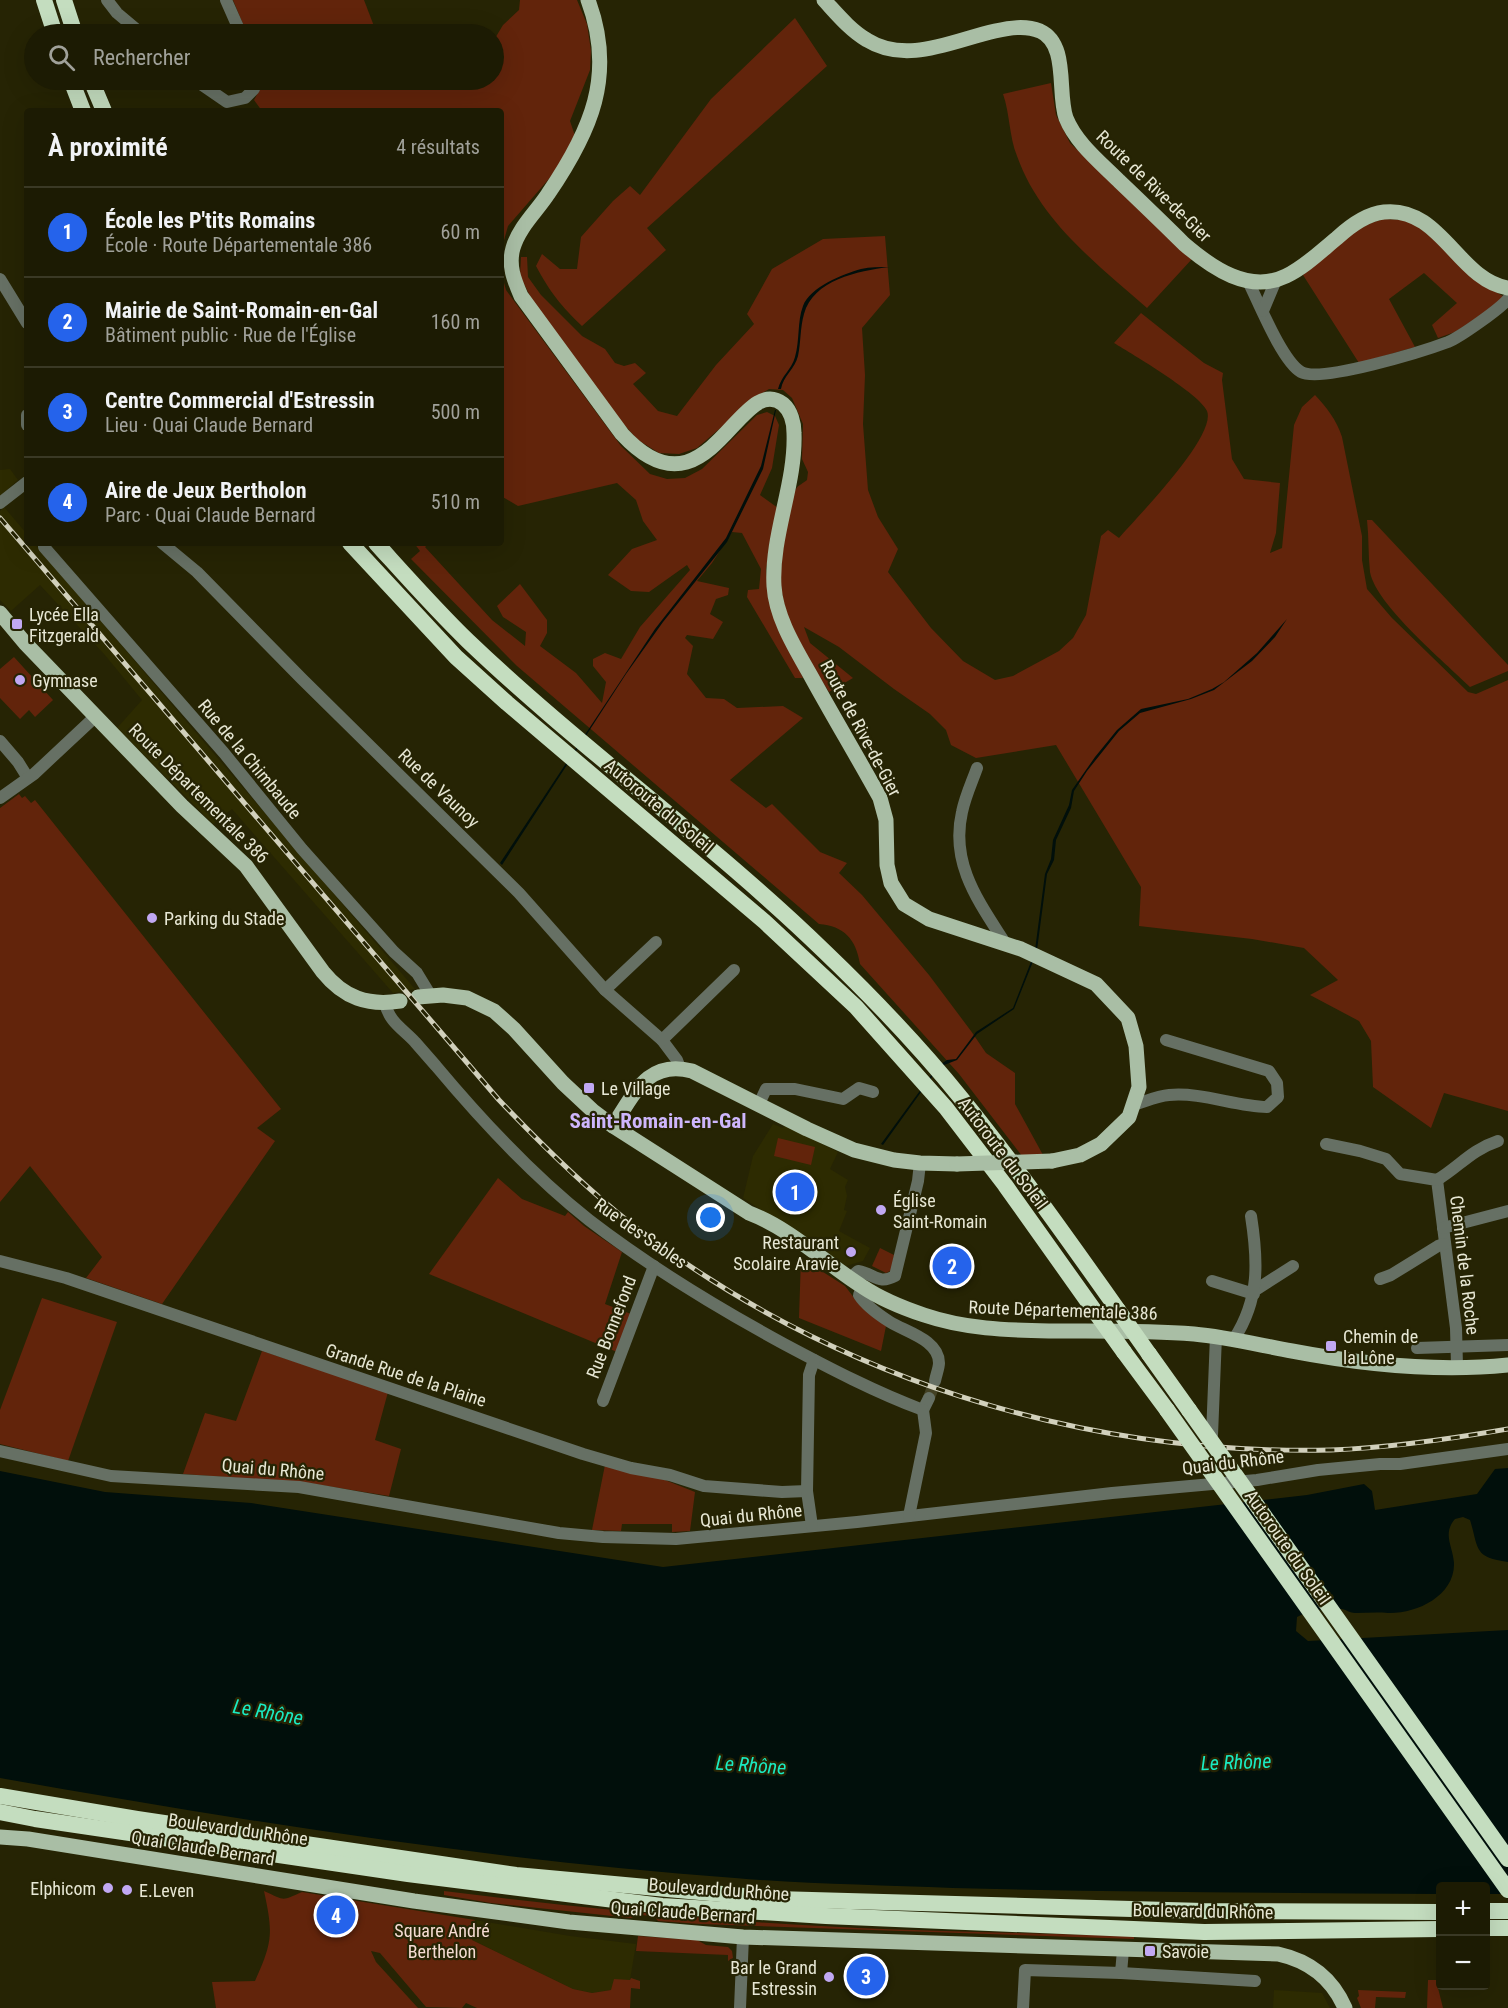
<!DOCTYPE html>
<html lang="fr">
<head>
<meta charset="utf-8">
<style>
	body { margin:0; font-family:"Roboto Condensed",sans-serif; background:#25240d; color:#f1f3f6 }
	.controls { position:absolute; right:18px; bottom:18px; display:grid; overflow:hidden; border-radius:6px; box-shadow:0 6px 24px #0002 }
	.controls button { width:54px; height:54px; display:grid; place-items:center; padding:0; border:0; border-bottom:2px solid #3a3925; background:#1c1b03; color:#f1f3f6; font:30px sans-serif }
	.you { position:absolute; left:711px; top:1218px; width:21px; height:21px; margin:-15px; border:4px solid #fff; border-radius:50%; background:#1a73e8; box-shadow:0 0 0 9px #1a73e833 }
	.badge { display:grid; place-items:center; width:39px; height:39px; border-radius:50%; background:#2563eb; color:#fff; font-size:20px; font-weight:700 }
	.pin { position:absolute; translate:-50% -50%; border:3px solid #fff; box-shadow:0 2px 6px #0006 }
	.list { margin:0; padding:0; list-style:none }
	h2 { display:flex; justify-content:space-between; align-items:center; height:78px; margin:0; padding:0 24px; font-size:26px }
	h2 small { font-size:20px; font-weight:400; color:#a0a19a }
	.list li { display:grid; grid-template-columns:39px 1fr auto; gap:18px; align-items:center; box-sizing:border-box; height:90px; padding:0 24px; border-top:2px solid #3a3925 }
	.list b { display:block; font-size:22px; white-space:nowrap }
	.list p { margin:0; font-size:20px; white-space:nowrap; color:#a0a19a }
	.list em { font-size:20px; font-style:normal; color:#a0a19a }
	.icon { flex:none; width:33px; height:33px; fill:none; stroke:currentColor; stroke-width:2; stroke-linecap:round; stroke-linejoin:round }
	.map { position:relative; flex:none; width:1508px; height:2008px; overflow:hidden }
	.search { position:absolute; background:#1c1b03; box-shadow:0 6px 24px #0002; left:24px; top:24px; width:480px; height:66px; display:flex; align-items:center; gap:15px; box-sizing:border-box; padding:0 21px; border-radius:33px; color:#a0a19a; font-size:22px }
	.panel { position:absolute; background:#1c1b03; box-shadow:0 6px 24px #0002; left:24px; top:108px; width:480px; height:438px; border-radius:6px }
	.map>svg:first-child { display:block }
	.built { fill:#2d2b01 }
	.green { fill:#62240b }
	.water { fill:#010f0b }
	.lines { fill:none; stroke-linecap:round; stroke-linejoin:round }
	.minor-tunnel { stroke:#434123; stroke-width:12; stroke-dasharray:12 6; stroke-linecap:butt }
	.minor { stroke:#667064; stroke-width:12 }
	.major { stroke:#a9bea5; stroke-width:15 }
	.highway { stroke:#c4ddbf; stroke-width:16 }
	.rail-casing { stroke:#d1d0bc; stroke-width:5 }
	.rail { stroke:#262404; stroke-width:3; stroke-dasharray:9; stroke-linecap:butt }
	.major-bridge { stroke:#a9bea5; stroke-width:15 }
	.highway-bridge { stroke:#c4ddbf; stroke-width:16 }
	.poi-dot { fill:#c1a8f3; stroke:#262404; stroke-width:2 }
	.labels { text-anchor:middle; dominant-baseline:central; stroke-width:4.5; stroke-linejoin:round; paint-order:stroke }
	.street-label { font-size:18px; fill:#e7e7d4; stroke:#262404 }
	.poi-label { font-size:18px; fill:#e7e7d4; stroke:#262404; text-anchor:start }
	.park-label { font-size:18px; fill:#f6dcd3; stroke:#262404 }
	.water-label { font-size:20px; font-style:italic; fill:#1aebc3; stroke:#262404 }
	.quarter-label { font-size:21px; font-weight:bold; fill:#ceb6fc; stroke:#262404 }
</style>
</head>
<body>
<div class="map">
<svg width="1508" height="2008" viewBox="0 0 1508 2008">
	<rect width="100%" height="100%" fill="#262404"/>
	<g class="built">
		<polygon points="10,469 18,480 0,496 0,470"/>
		<polygon points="4,507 27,534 27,543 34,543 415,989 393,993 232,809 213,824 117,728 142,700 104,654 40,585 11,611 0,600 0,511"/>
		<polygon points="773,1124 783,1128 785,1125 838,1152 830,1169 848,1180 845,1187 847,1196 844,1210 847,1211 839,1231 870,1248 863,1261 846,1266 743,1198 753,1156"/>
		<polygon points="475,1920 570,1936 636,1944 630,1980 611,1990 592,1993 573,1989 472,1940"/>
		<polygon points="1274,1990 1322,1993 1330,2008 1273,2008"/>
	</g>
	<g class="green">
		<polygon points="233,0 364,0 377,34 247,34"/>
		<polygon points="520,0 577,0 587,24 591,51 590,70 570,121 575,136 554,173 508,226 501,251 501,111 262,111 254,100 259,91 258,80 494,80 494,40 503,25 519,10"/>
		<path d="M795,18L827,66L647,228L666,250L582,326C561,306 550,292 536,266L542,254L560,269H577L581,237L613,201L630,186L640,195L711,99Z"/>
		<path d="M1051,83L1056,115L1070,143L1192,259L1147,308C1097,264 1040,221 1017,156C1009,136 1010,114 1003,94Z"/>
		<path d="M1384,219L1405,220L1416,225L1439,243L1481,284L1503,296L1504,300L1455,332L1438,338L1432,325L1457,303L1424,273L1389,299L1415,347L1359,363L1303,275C1327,252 1351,227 1384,219Z"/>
		<path d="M885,236L890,295L862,328L865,375L863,424L868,490L878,517L898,549L888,572L931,628L963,661L995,680L1013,676L1059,651L1073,638L1086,615L1101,536L1108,530L1119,538C1137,517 1217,436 1207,411C1200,394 1132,354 1114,343L1141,313L1204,363L1223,373L1222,380L1232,459L1244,479L1280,483L1276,533L1270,553L1282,548L1294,425L1302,407L1315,395C1327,408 1336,419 1342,437L1362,536V560L1367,589L1392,618L1468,692L1476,694L1508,680V1111L1444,1093L1431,1128L1373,1087L1371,1041L1359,1021L1310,995L1338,980L1304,948L1252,939L1139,926L1141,887L1056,745L976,758L951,745L946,730L930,714L894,689L839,647L804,627L810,643L853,678L829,692C790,630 768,595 787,520C790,511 791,496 796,489C798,485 804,483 807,480L808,472L802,459L803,424L792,398L783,390L769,389L759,395L697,448L679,454L659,453L638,440L617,417L534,304L520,276L521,257H527L528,277L541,295L582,336L605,349L615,363L624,366L635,363L646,373L633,384L658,411L677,416L716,365L754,324L747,314L772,269L823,239Z"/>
		<path d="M501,272L506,290L621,446L650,474L667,479L685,478L702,469L757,415L767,412L775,416L779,425L772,468L760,495L778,508L766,569L770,604L803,678H795L747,597L748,590L759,589L761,569L742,533L732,532L712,563L697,581L729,588L728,595L716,599L710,614L723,622L713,639L687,635L685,638L693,646L687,674L706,698L724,699L737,708L783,706L803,718L730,780L766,808L772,804L820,852L847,863L839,873L862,895L929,975L971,1031L986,1053L1015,1073V1104L1043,1155L1022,1156L959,1074L860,964C856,939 844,926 819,924L517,666L411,559L420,551L414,543H430L425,547L492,620L525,646L526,632L503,617L497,606L520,584L547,620V633L540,646L576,673L602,703L606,682L593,666V659L605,653L621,659L640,627L690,570L687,565L649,592L631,591L608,575L632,549L657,540L643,521L636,500L617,483L518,506L501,496Z"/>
		<path d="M1367,520H1372L1508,665V671L1470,687C1445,662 1376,605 1370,572C1368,555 1369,537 1367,520Z"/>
		<polygon points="14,657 53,700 35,717 29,710 20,719 0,698 0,669"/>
		<polygon points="19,794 22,798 25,796 31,803 35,800 281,1109 257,1128 275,1141 162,1304 86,1278 102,1257 30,1166 0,1202 0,808"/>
		<polygon points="778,1138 815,1147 811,1165 774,1156"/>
		<polygon points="498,1178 522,1199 565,1216 568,1212 584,1226 622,1252 605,1304 631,1314 617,1352 429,1274"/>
		<polygon points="880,1248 894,1255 892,1270 886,1273 872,1266"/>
		<polygon points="801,1258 845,1286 858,1303 886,1326 881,1351 799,1318"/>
		<polygon points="42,1298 117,1322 68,1461 0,1444 0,1410"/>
		<polygon points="262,1351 388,1392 375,1440 401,1449 389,1496 308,1483 183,1474 205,1413 236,1421"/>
		<polygon points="605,1465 665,1480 695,1492 690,1531 672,1532 672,1524 622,1524 621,1531 592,1530"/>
		<path d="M264,1891C286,1901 281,1901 302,1892L475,1920L472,1940L573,1989L592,1993L611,1990L614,1979L630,1980L631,1978L640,1981V1989L631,1988L630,2008H477L466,2003L462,2008L426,2007L380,1953L371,1951L376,1962L418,2008H216L212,1982L255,1981C273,1941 273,1933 264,1891Z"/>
		<path d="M444,1891C539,1903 634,1913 729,1920C864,1931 999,1932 1134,1936V1939L700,1924L658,1921L654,1916L639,1915L631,1918L491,1903L444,1895Z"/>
		<polygon points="638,1936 697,1940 706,1945 728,1947 732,1951 733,1958 728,1961 728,1955 636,1951"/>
		<polygon points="1428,1980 1436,1980 1443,2008 1427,2008"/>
		<polygon points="1358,1990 1406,1992 1405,1998 1376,1997 1375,2008 1361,2008 1357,1998 1359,1996"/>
	</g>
	<g class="water">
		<path d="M889,267C858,271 813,280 804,314C800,328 801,342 798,356C795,369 783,376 781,389H778C781,376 792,369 795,357C800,340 797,322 803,306C810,287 843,274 861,269C870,267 880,267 889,267Z"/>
		<polygon points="775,410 776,410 763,469 727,542 663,622 626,674 502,865 500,863 655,629 726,538 761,466"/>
		<polygon points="1287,619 1275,637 1252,661 1214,690 1191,699 1140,713 1119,731 1087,771 1074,791 1071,808 1056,840 1054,860 1047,874 1037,950 1035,950 1045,874 1051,859 1053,840 1069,805 1072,790 1095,757 1117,730 1141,709 1188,699 1212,689 1224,682 1257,653"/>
		<polygon points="1032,959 1034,959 1014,1009 977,1034 957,1060 939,1067 883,1145 881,1144 938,1066 947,1060 956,1059 976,1032 1013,1008"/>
		<path d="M1508,1468V1562C1473,1557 1479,1549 1470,1520L1463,1517L1455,1519C1442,1534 1453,1546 1454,1563C1455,1596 1416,1614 1388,1613C1377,1612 1366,1613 1355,1613C1350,1613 1347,1610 1342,1609C1327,1608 1310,1610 1297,1617L1296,1631L1308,1641L1508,1630V1894H1486V1886H1440V1894C1278,1893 1116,1892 953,1888C880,1885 807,1884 735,1878C489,1860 243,1821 0,1778V1471L105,1492L251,1503L663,1567L1307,1495L1364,1484L1372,1491L1375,1510L1477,1494L1495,1469Z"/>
	</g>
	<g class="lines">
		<polyline class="minor-tunnel" points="929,1398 935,1381"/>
		<g class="minor">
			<polyline points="107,0 117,13 142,34"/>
			<polyline points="226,0 241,34"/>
			<polyline points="195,80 227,102 245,98 254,89 254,80"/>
			<polyline points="0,279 27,323"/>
			<path d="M1248,281C1259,303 1282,361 1301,372C1321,383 1424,351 1448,342C1460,337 1500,309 1508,299"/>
			<polyline points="1263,311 1276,280"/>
			<polyline points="27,415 27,425"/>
			<polyline points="0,503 27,482"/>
			<polyline points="44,543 44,547 224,753 302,849 394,952 417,973 431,996"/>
			<polyline points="162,543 197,572 302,679 519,893 605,990 662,1040 677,1060 680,1068"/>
			<polyline points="0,741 18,762 28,778"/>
			<path d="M977,768C972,782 965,797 962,812C950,864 979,902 1005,943"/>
			<polyline points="0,798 34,774 96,716"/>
			<polyline points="605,990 656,942"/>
			<path d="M385,1003C389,1022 403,1029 415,1042C422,1050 429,1058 436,1066C482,1121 532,1175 589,1220C650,1267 716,1307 784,1344C829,1368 875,1392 923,1410L929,1398"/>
			<polyline points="662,1040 734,970"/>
			<polyline points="759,1104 766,1089 795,1089 843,1099 859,1088 873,1092"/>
			<path d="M1133,1105C1144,1102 1157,1096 1169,1095C1202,1092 1234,1106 1267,1107L1278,1097L1277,1083L1269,1071L1166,1040"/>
			<polyline points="1326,1144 1360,1151 1386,1159 1400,1174 1437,1180 1456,1328 1457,1366"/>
			<path d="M1437,1180C1460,1166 1471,1150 1498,1141"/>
			<polyline points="1443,1228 1508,1211"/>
			<polyline points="0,1261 66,1278 583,1454 631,1468 670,1475 704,1486 782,1492 807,1491"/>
			<path d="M850,1278L858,1271C875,1274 878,1285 895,1276L918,1181L920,1163"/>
			<polyline points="1380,1279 1391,1275 1438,1246 1444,1244"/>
			<polyline points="1212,1281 1254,1294"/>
			<path d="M862,1287L859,1295C866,1306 879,1315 890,1322C906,1332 939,1340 939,1363C939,1368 936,1375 935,1381"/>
			<polyline points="1254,1291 1293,1266"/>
			<path d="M1234,1339C1260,1299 1258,1261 1251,1216"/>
			<polyline points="1417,1348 1508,1345"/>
			<polyline points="603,1401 654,1266"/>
			<polyline points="1212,1435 1216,1336"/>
			<polyline points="0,1451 111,1476 299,1487 559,1533 603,1537 676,1539 857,1522 1112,1493 1257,1480 1318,1470 1380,1464 1400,1464 1508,1449"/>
			<polyline points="909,1516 926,1433 923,1410"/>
			<polyline points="812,1526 807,1491 809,1375 814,1360"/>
			<polyline points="1121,1973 1255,1981"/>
			<polyline points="740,2008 743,1937"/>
			<polyline points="1023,2008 1025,1970 1121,1973 1123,1950"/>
		</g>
		<g class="major">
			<path d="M588,0C616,75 591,131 548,194C537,211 519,227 513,248C508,265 514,280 521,296L622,434C708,527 739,370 783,404C791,411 794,423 794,433C796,484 771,535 774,586C776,619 797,651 812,678C834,718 858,758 880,798L886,820L887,865L891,883L904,904L929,919L1021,949L1096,984L1128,1018L1136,1046L1139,1087L1129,1117L1101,1144L1080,1155L1052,1161"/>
			<path d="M824,0C837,14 850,30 867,40C907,65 954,40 995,31C1009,28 1025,25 1040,31C1069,44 1057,93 1066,118C1076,143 1100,162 1119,181C1141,202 1163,223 1184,244C1212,268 1249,294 1286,276C1305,267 1321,251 1337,238C1350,226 1366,214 1384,212C1441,206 1458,280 1508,288"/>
			<path d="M0,613L25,643L182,806L246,866L323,972C344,998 368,1006 400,1001"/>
			<path d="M418,997L443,995L467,998L494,1011L514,1029L563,1083L593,1111L613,1126L749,1213C791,1229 825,1263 863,1287C881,1299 903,1308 924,1315C965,1329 1006,1330 1049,1331C1097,1331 1146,1330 1194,1334C1227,1337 1259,1345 1292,1351C1360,1364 1439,1372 1508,1365"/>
			<path d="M613,1126C634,1094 648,1059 692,1071L807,1129L854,1150L894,1160L920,1163L957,1164"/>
			<path d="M0,1837L28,1839L414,1901L569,1922L743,1937L1278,1954C1310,1961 1332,1978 1345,2008"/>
		</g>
		<g class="highway">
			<polyline points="44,0 55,34"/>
			<polyline points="64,0 75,34"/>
			<polyline points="71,80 83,111"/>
			<polyline points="91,80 104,111"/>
			<polyline points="350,543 456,657 507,703 765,922 856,1007 946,1108 1005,1185 1096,1313"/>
			<path d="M376,543C406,576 436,610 468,641C582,750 712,842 825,952C873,998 919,1046 961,1098C1016,1166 1067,1238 1118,1310"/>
			<polyline points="1124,1352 1167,1410"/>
			<polyline points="1149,1354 1189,1410"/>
			<polyline points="0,1796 137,1819 516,1875 776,1899 1203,1911 1440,1912"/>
			<polyline points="0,1812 35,1819 408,1874 662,1906 826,1916 1204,1932 1440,1929"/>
			<polyline points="1486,1911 1508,1911"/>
			<polyline points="1486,1928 1508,1928"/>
		</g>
		<defs>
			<path id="rail" d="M0,518L499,1100C540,1143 582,1185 629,1222C828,1377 1080,1456 1331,1450C1390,1448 1450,1439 1508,1429"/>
		</defs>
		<use href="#rail" class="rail-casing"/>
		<use href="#rail" class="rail"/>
		<polyline class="major-bridge" points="957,1164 1052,1161"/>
		<g class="highway-bridge">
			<polyline points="1118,1310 1149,1354"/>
			<polyline points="1096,1313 1124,1352"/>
			<polyline points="1167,1410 1508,1890"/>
			<polyline points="1189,1410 1508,1859"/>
		</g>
	</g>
	<g class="poi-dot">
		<rect x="11" y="618" width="12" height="12" rx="3"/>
		<circle cx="20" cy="680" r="6"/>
		<circle cx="152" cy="918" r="6"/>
		<rect x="583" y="1082" width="12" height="12" rx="3"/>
		<circle cx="881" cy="1210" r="6"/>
		<circle cx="851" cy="1252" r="6"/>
		<rect x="1325" y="1340" width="12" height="12" rx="3"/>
		<circle cx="108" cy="1888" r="6"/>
		<circle cx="127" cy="1890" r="6"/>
		<rect x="1144" y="1945" width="12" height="12" rx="3"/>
		<circle cx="829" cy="1977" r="6"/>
	</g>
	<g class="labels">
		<g class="street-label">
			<text transform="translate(1154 186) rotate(44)">Route de Rive-de-Gier</text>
			<text transform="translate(861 728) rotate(62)">Route de Rive-de-Gier</text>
			<text transform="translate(250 759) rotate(50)">Rue de la Chimbaude</text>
			<text transform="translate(439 788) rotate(44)">Rue de Vaunoy</text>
			<text transform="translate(199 793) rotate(45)">Route Départementale 386</text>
			<text transform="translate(659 806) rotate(40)">Autoroute du Soleil</text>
			<text transform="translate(1003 1153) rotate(53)">Autoroute du Soleil</text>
			<text transform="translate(641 1233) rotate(35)">Rue des Sables</text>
			<text transform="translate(1465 1265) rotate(83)">Chemin de la Roche</text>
			<text transform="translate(1063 1310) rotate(2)">Route Départementale 386</text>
			<text transform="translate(611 1327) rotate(-69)">Rue Bonnefond</text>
			<text transform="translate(406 1375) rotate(18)">Grande Rue de la Plaine</text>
			<text transform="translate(1233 1462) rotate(-7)">Quai du Rhône</text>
			<text transform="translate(273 1469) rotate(5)">Quai du Rhône</text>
			<text transform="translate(751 1515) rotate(-6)">Quai du Rhône</text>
			<text transform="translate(1288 1547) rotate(55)">Autoroute du Soleil</text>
			<text transform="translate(238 1829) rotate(8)">Boulevard du Rhône</text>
			<text transform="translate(203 1848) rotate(9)">Quai Claude Bernard</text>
			<text transform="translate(719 1889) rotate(4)">Boulevard du Rhône</text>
			<text transform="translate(1203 1911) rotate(1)">Boulevard du Rhône</text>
			<text transform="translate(683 1912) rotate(4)">Quai Claude Bernard</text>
		</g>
		<g class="poi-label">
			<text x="29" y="614">Lycée Ella<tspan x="29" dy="21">Fitzgerald</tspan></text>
			<text x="32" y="680">Gymnase</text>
			<text x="164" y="918">Parking du Stade</text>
			<text x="601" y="1088">Le Village</text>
			<text x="893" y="1200">Église<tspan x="893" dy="21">Saint-Romain</tspan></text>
			<text x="839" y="1242" text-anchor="end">Restaurant<tspan x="839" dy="21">Scolaire Aravie</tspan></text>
			<text x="1343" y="1336">Chemin de<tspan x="1343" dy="21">la Lône</tspan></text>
			<text x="96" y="1888" text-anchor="end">Elphicom</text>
			<text x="139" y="1890">E.Leven</text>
			<text x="1162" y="1951">Savoie</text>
			<text x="817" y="1967" text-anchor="end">Bar le Grand<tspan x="817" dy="21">Estressin</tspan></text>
		</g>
		<g class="park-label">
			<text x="442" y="1930">Square André<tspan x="442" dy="21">Berthelon</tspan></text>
		</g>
		<g class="water-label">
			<text transform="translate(268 1712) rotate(10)">Le Rhône</text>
			<text transform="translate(1236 1762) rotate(-2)">Le Rhône</text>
			<text transform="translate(751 1765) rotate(4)">Le Rhône</text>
		</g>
		<g class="quarter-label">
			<text x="658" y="1121">Saint-Romain-en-Gal</text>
		</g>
	</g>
</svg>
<div class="controls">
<button>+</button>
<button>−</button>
</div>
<div class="you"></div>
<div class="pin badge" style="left:795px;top:1192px">1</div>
<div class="pin badge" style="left:952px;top:1266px">2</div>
<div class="pin badge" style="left:866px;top:1976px">3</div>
<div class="pin badge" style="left:336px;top:1915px">4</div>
<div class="search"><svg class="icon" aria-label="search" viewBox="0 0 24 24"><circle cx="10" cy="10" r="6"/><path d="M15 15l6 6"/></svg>Rechercher</div>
<section class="panel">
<h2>À proximité<small>4 résultats</small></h2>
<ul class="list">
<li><span class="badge">1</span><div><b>École les P'tits Romains</b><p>École · Route Départementale 386</p></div><em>60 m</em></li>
<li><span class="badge">2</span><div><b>Mairie de Saint-Romain-en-Gal</b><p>Bâtiment public · Rue de l'Église</p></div><em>160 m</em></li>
<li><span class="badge">3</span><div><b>Centre Commercial d'Estressin</b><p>Lieu · Quai Claude Bernard</p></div><em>500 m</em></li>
<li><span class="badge">4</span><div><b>Aire de Jeux Bertholon</b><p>Parc · Quai Claude Bernard</p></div><em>510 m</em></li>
</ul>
</section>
</div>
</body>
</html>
